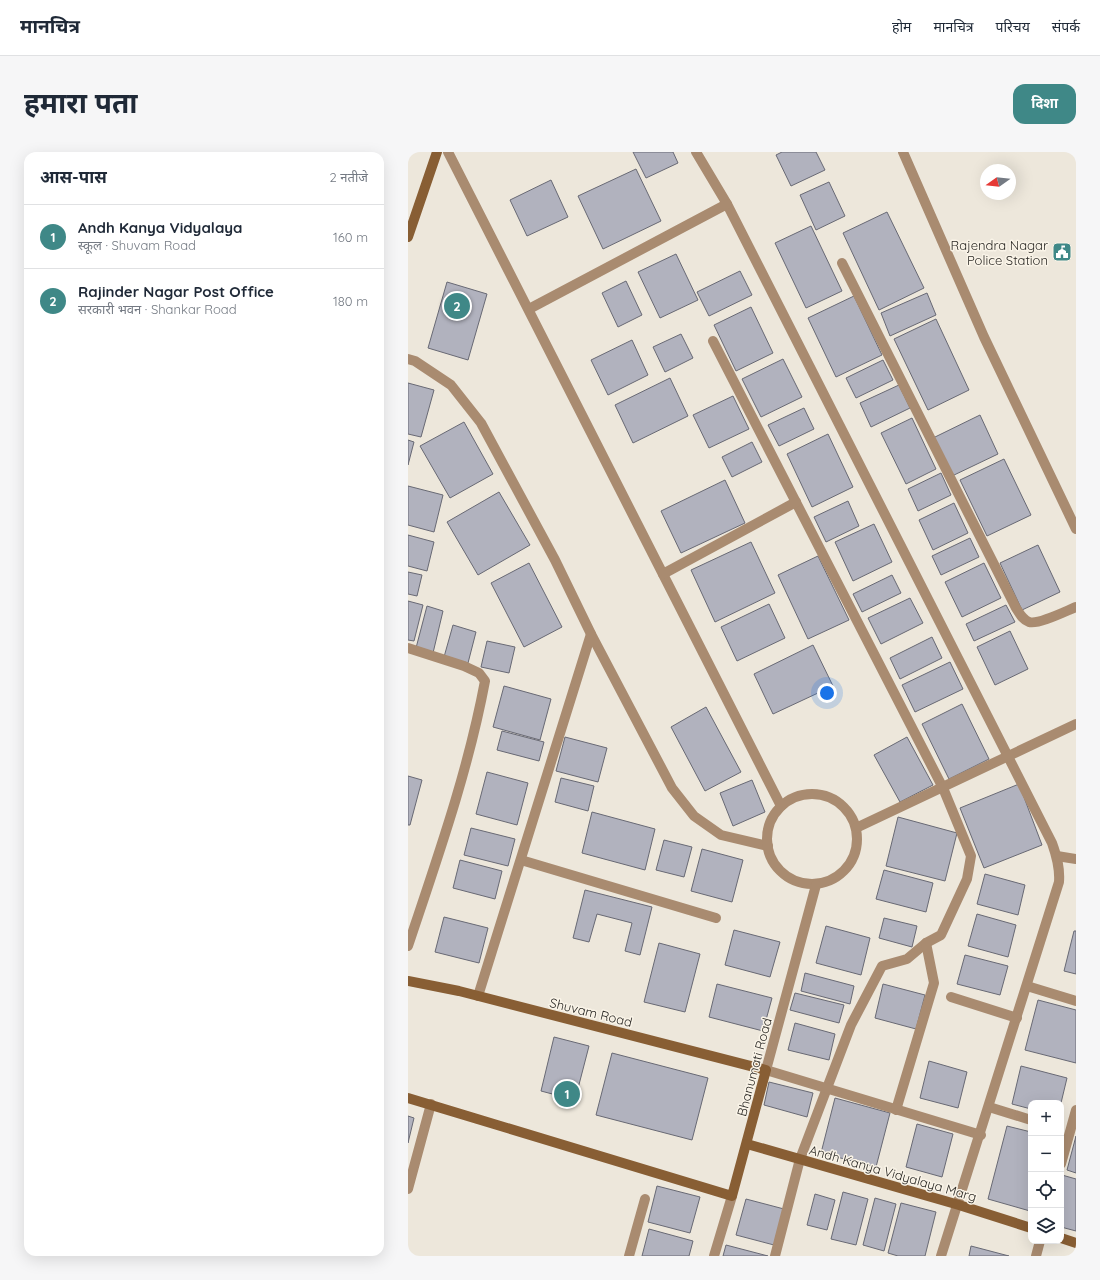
<!DOCTYPE html>
<html lang="hi">
<head>
<meta charset="utf-8">
<style>
	body { margin:0; font-family:Quicksand,"Noto Sans Devanagari",sans-serif; background:#f6f6f7; color:#1f2937 }
	.controls { position:absolute; right:12px; bottom:12px; display:grid; overflow:hidden; border-radius:8px; box-shadow:0 4px 16px #0002 }
	.controls button { width:36px; height:36px; display:grid; place-items:center; padding:0; border:0; border-bottom:1px solid #e0e1e3; background:#fff; color:#1f2937; font:20px sans-serif }
	.compass { position:absolute; left:572px; top:12px; width:36px; height:36px; border-radius:50%; background:#fff; box-shadow:0 4px 16px #0002; rotate:255deg }
	.you { position:absolute; left:419px; top:541px; width:14px; height:14px; margin:-10px; border:3px solid #fff; border-radius:50%; background:#1a73e8; box-shadow:0 0 0 6px #1a73e833 }
	.badge { display:grid; place-items:center; width:26px; height:26px; border-radius:50%; background:#3f8887; color:#fff; font-size:13px; font-weight:700 }
	.pin { position:absolute; translate:-50% -50%; border:2px solid #fff; box-shadow:0 1px 4px #0006 }
	.list { margin:0; padding:0; list-style:none }
	h2 { display:flex; justify-content:space-between; align-items:center; height:52px; margin:0; padding:0 16px; font-size:17px }
	h2 small { font-size:13px; font-weight:400; color:#747a83 }
	.list li { display:grid; grid-template-columns:26px 1fr auto; gap:12px; align-items:center; box-sizing:border-box; height:64px; padding:0 16px; border-top:1px solid #e0e1e3 }
	.list b { display:block; font-size:15px; white-space:nowrap }
	.list p { margin:0; font-size:13px; white-space:nowrap; color:#747a83 }
	.list em { font-size:13px; font-style:normal; color:#747a83 }
	.icon { flex:none; width:22px; height:22px; fill:none; stroke:currentColor; stroke-width:2; stroke-linecap:round; stroke-linejoin:round }
	.map { position:relative; flex:none; width:668px; height:1104px; overflow:hidden; border-radius:12px }
	header { display:flex; align-items:center; gap:24px; box-sizing:border-box; height:56px; padding:0 20px; background:#fff; border-bottom:1px solid #e0e1e3 }
	header strong { font-size:19px }
	nav { display:flex; gap:22px; margin-inline-start:auto; font-size:14px }
	.intro { display:flex; align-items:center; justify-content:space-between; box-sizing:border-box; height:96px; padding:0 24px }
	h1 { margin:0; font-size:28px }
	.button { padding:10px 18px; border-radius:12px; background:#3f8887; color:#fff; font-size:14px; font-weight:700 }
	main { display:flex; gap:24px; padding:0 24px }
	aside { flex:1; background:#fff; border-radius:12px; box-shadow:0 4px 16px #0002 }
	.map>svg:first-child { display:block }
	.building { fill:#b1b2be; stroke:#686974 }
	.lines { fill:none; stroke-linecap:round; stroke-linejoin:round }
	.street { stroke:#a98b70; stroke-width:10 }
	.secondary { stroke:#885e34; stroke-width:10 }
	.labels { text-anchor:middle; dominant-baseline:central; stroke-width:3; stroke-linejoin:round; paint-order:stroke }
	.poi-label { font-size:13px; fill:#2b2925; stroke:#faf4e8; text-anchor:end }
	.street-label { font-size:13px; fill:#2b2925; stroke:#faf4e8 }
</style>
</head>
<body>
<header>
<strong>मानचित्र</strong>
<nav><a>होम</a><a>मानचित्र</a><a>परिचय</a><a>संपर्क</a></nav>
</header>
<div class="intro"><h1>हमारा पता</h1><a class="button">दिशा</a></div>
<main>
<aside>
<h2>आस-पास<small>2 नतीजे</small></h2>
<ul class="list">
<li><span class="badge">1</span><div><b>Andh Kanya Vidyalaya</b><p>स्कूल · Shuvam Road</p></div><em>160 m</em></li>
<li><span class="badge">2</span><div><b>Rajinder Nagar Post Office</b><p>सरकारी भवन · Shankar Road</p></div><em>180 m</em></li>
</ul>
</aside>
<div class="map">
<svg width="668" height="1104" viewBox="0 0 668 1104">
	<rect width="100%" height="100%" fill="#ede7db"/>
	<g class="building">
		<polygon points="225,0 265,0 270,11 238,26"/>
		<polygon points="374,0 408,0 417,18 383,34 368,3"/>
		<polygon points="228,17 253,69 195,97 170,44"/>
		<polygon points="143,28 160,65 119,84 102,48"/>
		<polygon points="421,30 437,64 408,78 392,43"/>
		<polygon points="479,60 516,136 471,158 435,81"/>
		<polygon points="403,74 434,139 398,156 367,91"/>
		<polygon points="268,102 290,148 252,166 230,120"/>
		<polygon points="332,119 344,143 301,164 289,140"/>
		<polygon points="218,129 234,163 210,175 194,141"/>
		<polygon points="39,130 79,142 60,208 20,196"/>
		<polygon points="519,141 528,163 482,184 473,161"/>
		<polygon points="446,144 474,203 428,225 400,166"/>
		<polygon points="343,155 365,201 328,219 306,173"/>
		<polygon points="528,167 561,238 520,258 486,187"/>
		<polygon points="273,182 285,206 257,220 245,195"/>
		<polygon points="224,188 240,223 200,243 183,208"/>
		<polygon points="375,207 394,245 353,265 334,227"/>
		<polygon points="475,208 485,228 448,246 438,226"/>
		<polygon points="262,226 280,264 225,291 207,253"/>
		<polygon points="0,231 26,238 13,285 0,282"/>
		<polygon points="491,233 502,256 463,275 452,251"/>
		<polygon points="325,244 341,277 301,296 285,263"/>
		<polygon points="396,256 406,277 371,294 360,273"/>
		<polygon points="572,263 590,302 544,324 525,286"/>
		<polygon points="504,266 528,317 498,332 473,281"/>
		<polygon points="56,270 85,322 42,346 12,294"/>
		<polygon points="420,282 445,335 404,355 379,302"/>
		<polygon points="0,288 6,290 0,313"/>
		<polygon points="344,290 354,310 324,325 314,305"/>
		<polygon points="596,307 623,363 579,384 552,328"/>
		<polygon points="533,321 543,343 510,359 500,337"/>
		<polygon points="317,328 337,371 273,401 253,359"/>
		<polygon points="0,334 35,343 26,380 0,373"/>
		<polygon points="91,340 122,393 70,423 39,370"/>
		<polygon points="440,349 451,374 418,390 406,365"/>
		<polygon points="546,351 560,381 525,398 511,368"/>
		<polygon points="466,372 484,410 445,429 427,390"/>
		<polygon points="0,383 26,390 19,419 0,414"/>
		<polygon points="562,386 571,405 533,423 524,404"/>
		<polygon points="343,390 367,441 307,470 283,418"/>
		<polygon points="630,393 652,440 614,458 592,411"/>
		<polygon points="410,404 441,468 400,487 370,423"/>
		<polygon points="121,411 154,475 116,495 83,431"/>
		<polygon points="576,411 593,446 554,465 537,430"/>
		<polygon points="0,420 14,423 9,444 0,442"/>
		<polygon points="484,423 493,441 454,460 445,442"/>
		<polygon points="502,446 515,471 473,492 460,466"/>
		<polygon points="0,449 15,453 6,489 0,488"/>
		<polygon points="361,452 377,486 329,509 313,475"/>
		<polygon points="598,453 607,470 566,489 558,472"/>
		<polygon points="19,454 35,459 25,501 8,496"/>
		<polygon points="45,473 68,480 60,511 36,505"/>
		<polygon points="602,479 620,517 587,533 569,495"/>
		<polygon points="524,485 534,506 492,527 482,506"/>
		<polygon points="79,489 107,495 101,521 73,515"/>
		<polygon points="405,493 425,534 365,562 346,522"/>
		<polygon points="542,510 555,537 507,560 494,533"/>
		<polygon points="96,534 143,547 132,588 85,575"/>
		<polygon points="554,552 581,607 541,627 514,572"/>
		<polygon points="298,555 333,620 297,639 263,575"/>
		<polygon points="94,579 136,590 131,609 89,598"/>
		<polygon points="157,585 199,596 190,630 148,619"/>
		<polygon points="499,585 525,633 492,650 466,603"/>
		<polygon points="79,620 120,631 109,673 68,662"/>
		<polygon points="0,624 14,628 2,673 0,673"/>
		<polygon points="153,626 186,634 180,659 147,650"/>
		<polygon points="344,628 357,660 325,674 312,641"/>
		<polygon points="611,632 634,693 576,716 552,656"/>
		<polygon points="184,660 247,677 237,718 174,701"/>
		<polygon points="490,665 549,681 537,729 478,714"/>
		<polygon points="63,676 107,687 100,714 56,703"/>
		<polygon points="256,688 284,695 276,725 248,718"/>
		<polygon points="294,697 335,708 324,750 283,739"/>
		<polygon points="52,708 94,719 87,747 45,736"/>
		<polygon points="476,718 525,731 518,760 468,747"/>
		<polygon points="577,722 617,733 610,763 569,752"/>
		<polygon points="177,738 244,755 232,803 217,799 224,771 189,762 181,790 165,786"/>
		<polygon points="569,762 608,773 600,805 560,794"/>
		<polygon points="36,765 80,776 71,811 27,800"/>
		<polygon points="476,766 509,774 504,795 471,786"/>
		<polygon points="418,774 462,786 453,823 408,811"/>
		<polygon points="326,778 372,790 362,825 317,813"/>
		<polygon points="666,779 668,779 668,822 656,819"/>
		<polygon points="251,791 292,802 277,860 236,850"/>
		<polygon points="557,803 600,814 592,843 549,832"/>
		<polygon points="397,821 446,834 442,852 393,839"/>
		<polygon points="309,832 364,846 355,879 301,865"/>
		<polygon points="475,832 517,843 508,877 467,866"/>
		<polygon points="387,841 436,853 431,871 382,858"/>
		<polygon points="630,848 668,858 668,911 617,898"/>
		<polygon points="387,871 427,882 421,908 380,898"/>
		<polygon points="146,885 181,894 167,948 133,939"/>
		<polygon points="204,901 300,926 284,988 188,963"/>
		<polygon points="521,909 559,920 550,956 512,946"/>
		<polygon points="613,914 659,926 653,951 623,951 623,957 604,952"/>
		<polygon points="361,930 405,941 399,965 356,953"/>
		<polygon points="427,946 482,961 468,1015 413,1001"/>
		<polygon points="0,964 6,966 0,991"/>
		<polygon points="509,972 545,982 534,1025 498,1015"/>
		<polygon points="599,974 623,980 622,1059 580,1047"/>
		<polygon points="668,984 668,1021 659,1018"/>
		<polygon points="654,1023 668,1027 668,1079 653,1075"/>
		<polygon points="249,1034 292,1045 282,1081 240,1070"/>
		<polygon points="435,1040 460,1047 448,1093 423,1087"/>
		<polygon points="407,1042 427,1048 419,1078 399,1073"/>
		<polygon points="467,1046 488,1052 476,1099 455,1093"/>
		<polygon points="338,1047 376,1057 366,1093 328,1083"/>
		<polygon points="493,1051 528,1060 517,1104 490,1104 480,1101"/>
		<polygon points="241,1077 285,1089 281,1104 234,1104"/>
		<polygon points="318,1093 360,1104 315,1104"/>
		<polygon points="563,1094 601,1104 561,1104"/>
	</g>
	<g class="lines">
		<g class="street">
			<polyline points="40,0 373,654"/>
			<path d="M288,0L319,52L644,691C649,705 652,716 651,730L533,1104"/>
			<polyline points="495,0 576,185 668,377"/>
			<path d="M434,111L608,456C612,462 614,467 621,470C630,473 658,459 668,455"/>
			<polyline points="121,157 319,52"/>
			<polyline points="305,189 535,636 563,704 559,727 533,783 518,791 499,807 474,814 443,873 392,1007 367,1104"/>
			<polyline points="0,207 7,209 43,233 73,271 147,408 183,482 264,636 286,664 313,683 360,694"/>
			<polyline points="255,422 388,350"/>
			<path d="M0,496L56,514L71,521L77,529C60,620 29,707 0,794"/>
			<circle cx="404" cy="687" r="45"/>
			<polyline points="448,676 668,572"/>
			<polyline points="649,704 668,707"/>
			<polyline points="113,708 308,766"/>
			<polyline points="408,733 358,918 573,983"/>
			<polyline points="619,834 668,849"/>
			<polyline points="70,844 183,482"/>
			<polyline points="543,845 609,866"/>
			<polyline points="581,955 623,968"/>
			<polyline points="488,958 526,831 518,791"/>
			<polyline points="653,1012 668,958"/>
			<polyline points="0,1037 23,952"/>
			<polyline points="221,1104 237,1047"/>
			<polyline points="306,1104 324,1044"/>
			<polyline points="628,1104 632,1089"/>
		</g>
		<g class="secondary">
			<polyline points="0,85 29,0"/>
			<polyline points="0,829 51,839 358,918 324,1044 0,946"/>
			<polyline points="339,992 551,1053 623,1076"/>
			<polyline points="653,1086 668,1091"/>
		</g>
	</g>
	<defs>
		<symbol id="civic-square" viewBox="-11 -11 22 22"><rect x="-9" y="-9" width="18" height="18" rx="4" fill="#3f8887" stroke="#faf4e8"/><path d="M-.6-6.5H3V-4.5H.6V-3L4-1V1h2V6H-6V1h2V-1L-.6-3ZM-1.2 2.5V6h2.4V2.5Z" fill="#fff"/></symbol>
	</defs>
	<g fill-rule="evenodd">
		<use href="#civic-square" x="643" y="89" width="22" height="22"/>
	</g>
	<g class="labels">
		<g class="poi-label">
			<text x="640" y="93">Rajendra Nagar<tspan x="640" dy="15">Police Station</tspan></text>
		</g>
		<g class="street-label">
			<text transform="translate(183 860) rotate(14)">Shuvam Road</text>
			<text transform="translate(346 915) rotate(-75)">Bhanumati Road</text>
			<text transform="translate(485 1021) rotate(16)">Andh Kanya Vidyalaya Marg</text>
		</g>
	</g>
</svg>
<div class="controls">
<button>+</button>
<button>−</button>
<button><svg class="icon" aria-label="locate" viewBox="0 0 24 24"><circle cx="12" cy="12" r="6"/><path d="M12 2v4M12 18v4M2 12h4M18 12h4"/></svg></button>
<button><svg class="icon" aria-label="layers" viewBox="0 0 24 24"><path d="M12 4l9 5-9 5-9-5zM3 14l9 5 9-5"/></svg></button>
</div>
<svg class="compass" viewBox="-18 -18 36 36"><path d="M0-13l5 13h-10z" fill="#e53935"/><path d="M0 13l5-13h-10z" fill="#747a83"/></svg>
<div class="you"></div>
<div class="pin badge" style="left:159px;top:942px">1</div>
<div class="pin badge" style="left:49px;top:154px">2</div>
</div>
</main>
</body>
</html>
